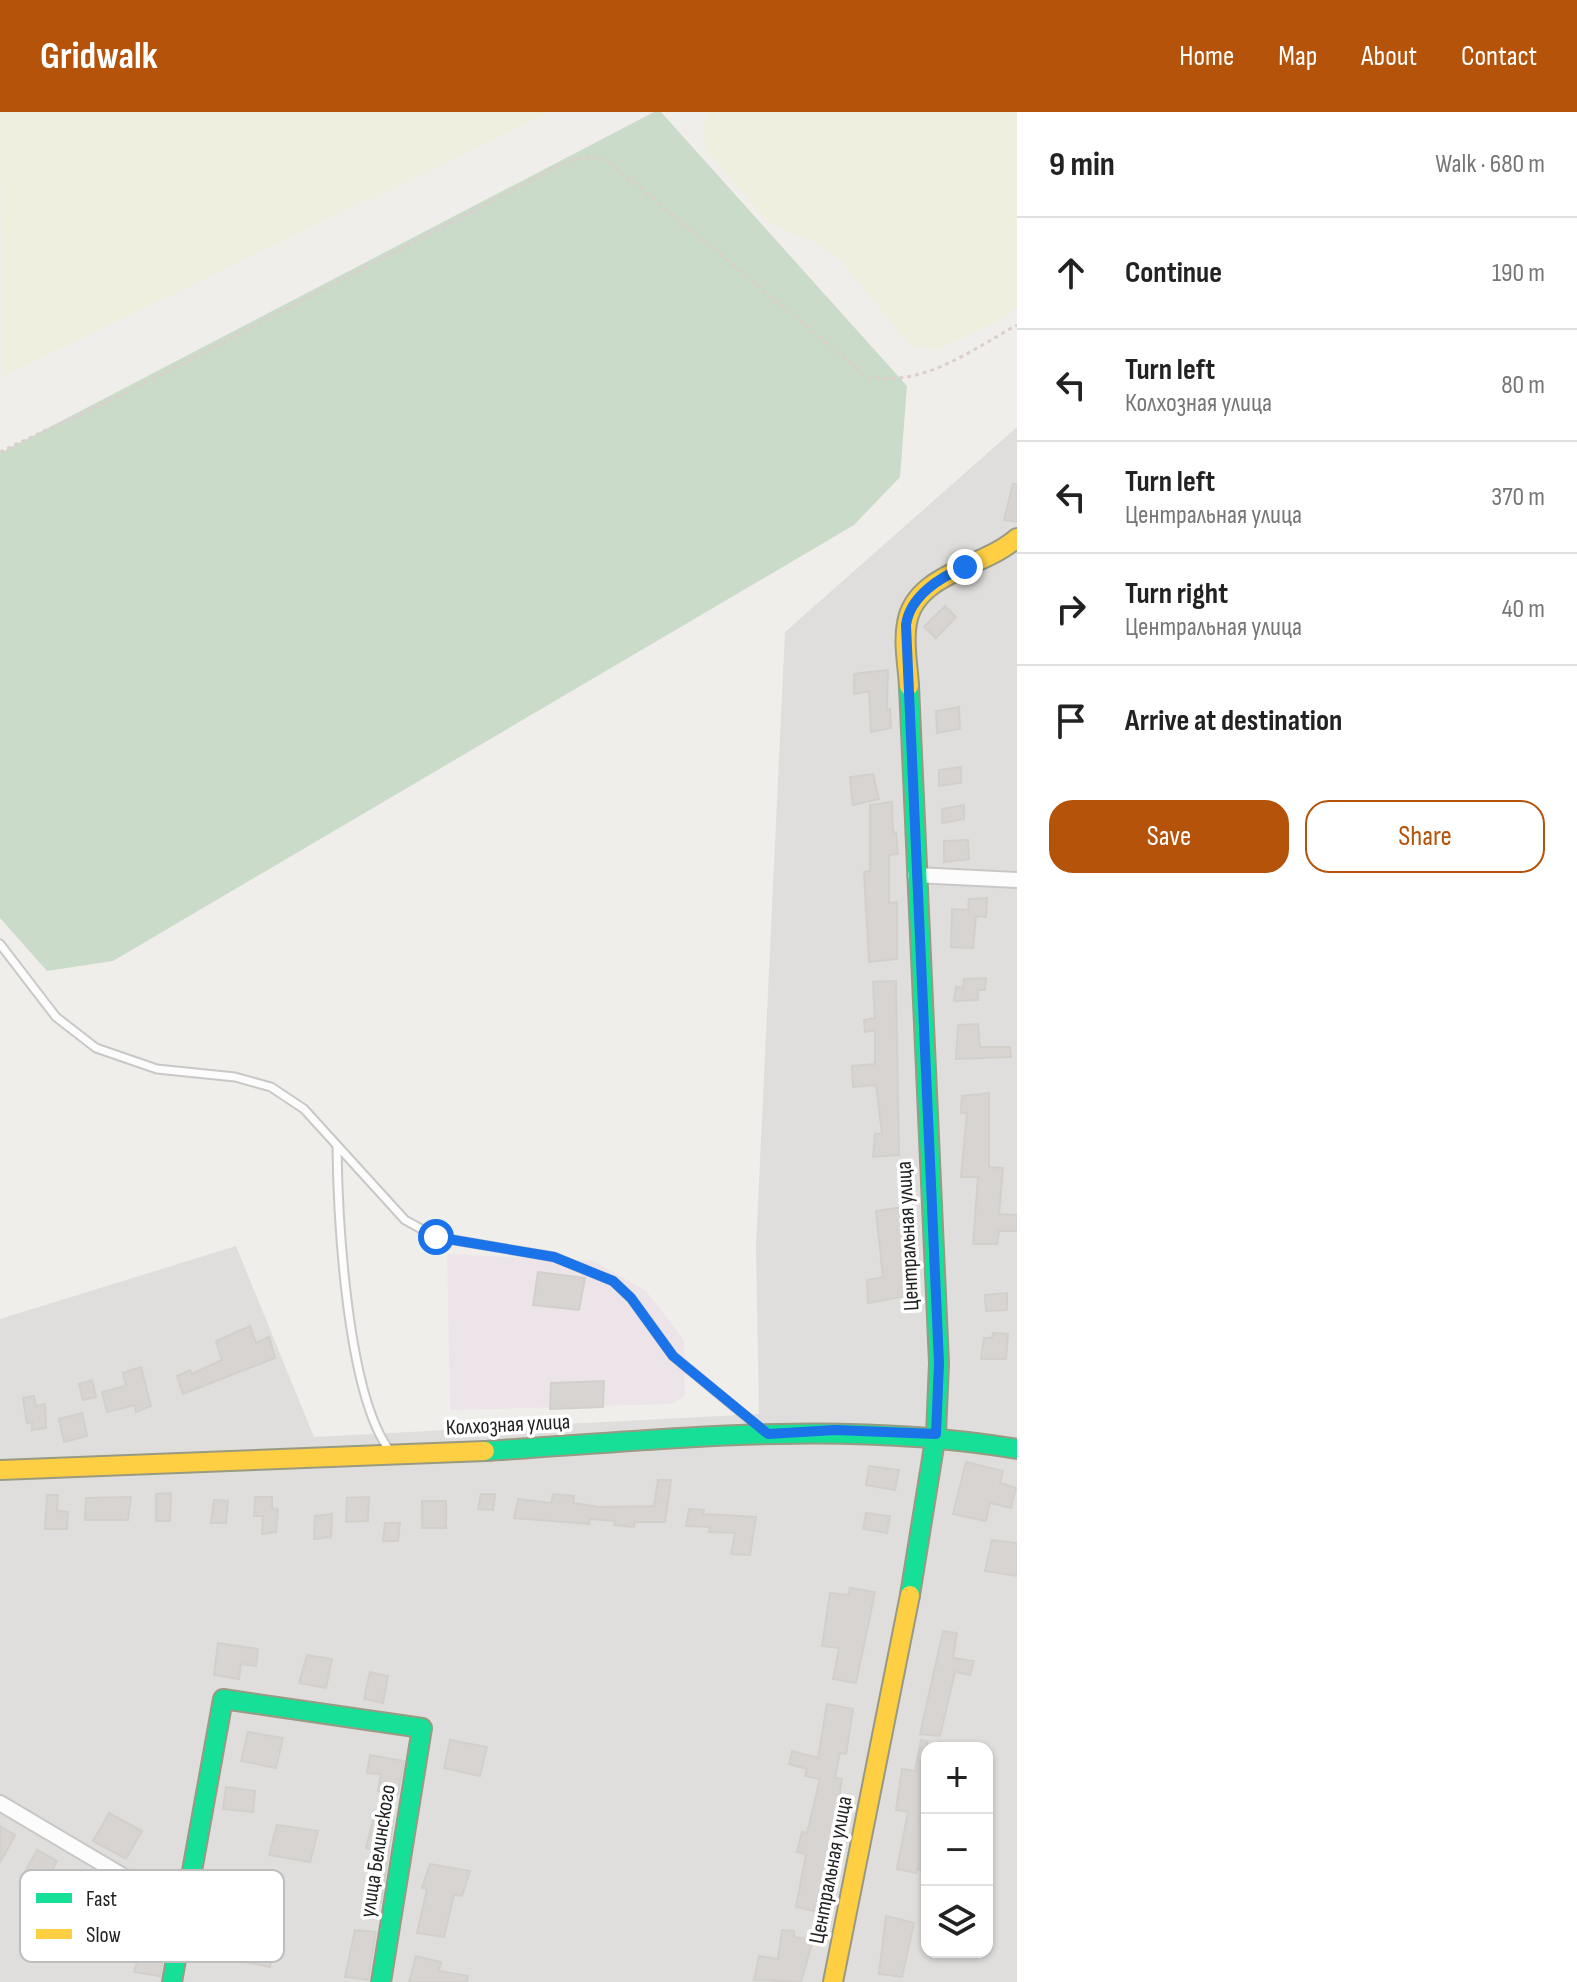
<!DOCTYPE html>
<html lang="en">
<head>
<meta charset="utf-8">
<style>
	body { margin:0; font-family:"Sofia Sans Condensed",sans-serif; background:#f2f2f2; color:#222 }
	.controls { position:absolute; right:24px; bottom:24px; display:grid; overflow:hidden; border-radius:16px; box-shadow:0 2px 6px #0004 }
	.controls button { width:72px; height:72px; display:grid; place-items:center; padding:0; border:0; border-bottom:2px solid #e0e0e0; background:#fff; color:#222; font:40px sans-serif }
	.stop { position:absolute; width:24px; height:24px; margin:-18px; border:6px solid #1a73e8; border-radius:50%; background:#fff }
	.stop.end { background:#1a73e8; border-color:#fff; box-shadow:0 2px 8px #0008 }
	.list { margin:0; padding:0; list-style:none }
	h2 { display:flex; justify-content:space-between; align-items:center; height:104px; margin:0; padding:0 32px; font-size:34px }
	h2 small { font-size:26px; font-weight:400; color:#767676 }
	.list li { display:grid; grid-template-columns:52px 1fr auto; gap:24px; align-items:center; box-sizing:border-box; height:112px; padding:0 32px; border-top:2px solid #e0e0e0 }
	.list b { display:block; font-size:30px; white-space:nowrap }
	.list p { margin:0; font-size:26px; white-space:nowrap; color:#767676 }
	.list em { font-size:26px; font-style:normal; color:#767676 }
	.actions { display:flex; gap:16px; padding:24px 32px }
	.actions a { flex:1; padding:18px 0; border:2px solid #b45309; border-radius:24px; text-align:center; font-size:28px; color:#b45309 }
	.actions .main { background:#b45309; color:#fff }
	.icon { flex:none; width:44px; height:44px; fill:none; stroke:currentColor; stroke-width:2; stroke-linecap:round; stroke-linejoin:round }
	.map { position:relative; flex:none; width:1017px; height:1870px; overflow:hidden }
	header { display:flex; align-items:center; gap:48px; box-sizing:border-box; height:112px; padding:0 40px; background:#b45309; color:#fff }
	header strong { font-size:38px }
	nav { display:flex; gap:44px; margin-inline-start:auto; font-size:28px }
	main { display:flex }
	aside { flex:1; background:#fff }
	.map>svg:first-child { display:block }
	.residential { fill:#dfdedc; fill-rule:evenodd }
	.industrial { fill:#ede4e9 }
	.farmland { fill:#efefdf }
	.cemetery { fill:#cadbca }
	.building { fill:#d7d4d2; stroke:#d3d0cc; stroke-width:2 }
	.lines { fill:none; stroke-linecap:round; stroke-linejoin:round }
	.lane-casing { stroke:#c9c8c7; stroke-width:11 }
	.street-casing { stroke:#c9c8c7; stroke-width:18 }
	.fast-casing { stroke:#999a82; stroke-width:22 }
	.slow-casing { stroke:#999a82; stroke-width:22 }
	.path { stroke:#dccecd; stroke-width:3; stroke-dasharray:4 4; stroke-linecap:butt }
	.lane { stroke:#fdfcfc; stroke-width:7 }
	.street { stroke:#fdfcfc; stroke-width:14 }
	.fast { stroke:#16e098; stroke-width:18 }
	.slow { stroke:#ffcf43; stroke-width:18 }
	.route { stroke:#1a73e8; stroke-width:10 }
	.labels { text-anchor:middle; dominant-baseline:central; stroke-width:7; stroke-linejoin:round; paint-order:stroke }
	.street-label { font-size:22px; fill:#222; stroke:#fff }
	.key { fill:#fff; stroke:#bdbdbd; stroke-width:2 }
	.key-label { font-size:22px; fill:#222 }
</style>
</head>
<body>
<header>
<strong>Gridwalk</strong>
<nav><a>Home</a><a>Map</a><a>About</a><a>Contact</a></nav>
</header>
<main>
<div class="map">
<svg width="1017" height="1870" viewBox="0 0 1017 1870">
	<rect width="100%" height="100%" fill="#f0eeeb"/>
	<path class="residential" d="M1017,315V1870H0V1207L236,1134L314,1325L759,1302L756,1134L785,520ZM927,1636H987V1840H927Z"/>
	<polygon class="industrial" points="447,1142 594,1149 646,1179 684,1228 685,1283 672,1292 450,1298"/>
	<g class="farmland">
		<polygon points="0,0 549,0 2,265"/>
		<polygon points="709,0 1017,0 1017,195 997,210 936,238 911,234 839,147 815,129 788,121 768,110 717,51 705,36 704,13"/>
	</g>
	<polygon class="cemetery" points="654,0 661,0 907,274 900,365 854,413 113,849 47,859 0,806 0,341"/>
	<g class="building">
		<polygon points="1013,372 1017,372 1017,410 1004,408"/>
		<polygon points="945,494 956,505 936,526 924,515"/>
		<polygon points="888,558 887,598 890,597 891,616 871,620 869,579 854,582 854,562"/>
		<polygon points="959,595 960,617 937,621 936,599"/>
		<polygon points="961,655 961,671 939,674 939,658"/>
		<polygon points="873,662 879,687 853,693 850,665"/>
		<polygon points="892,690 893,721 896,720 898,742 889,743 889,791 897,790 897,847 869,850 864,760 870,759 870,693"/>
		<polygon points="964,693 964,707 942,711 942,697"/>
		<polygon points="968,728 969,747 944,750 944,729"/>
		<polygon points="987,786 986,805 976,804 973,836 951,835 952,797 968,798 969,787"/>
		<polygon points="986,866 985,878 978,878 978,888 954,889 956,875 963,876 964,867"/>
		<polygon points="896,869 899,1043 873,1045 875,1022 882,1022 876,973 853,975 852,954 875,952 875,918 865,920 864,908 875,906 873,870"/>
		<polygon points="978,912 980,935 1010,935 1011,945 956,947 958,913"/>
		<polygon points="989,981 989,1055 1003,1056 999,1102 1017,1103 1017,1119 999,1119 997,1132 973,1132 978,1065 961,1065 967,1001 961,1001 962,984"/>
		<polygon points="903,1095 903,1147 911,1146 911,1158 905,1159 907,1184 868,1191 867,1168 883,1165 876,1099"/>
		<polygon points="538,1160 585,1166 579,1198 533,1193"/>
		<polygon points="1007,1181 1007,1198 986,1199 985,1183"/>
		<polygon points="250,1214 256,1231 269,1225 275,1246 183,1282 177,1264 190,1258 192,1262 222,1248 216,1229"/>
		<polygon points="993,1221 1008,1222 1006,1247 981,1247 984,1226 992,1226"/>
		<polygon points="141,1255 151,1294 136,1300 135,1293 107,1300 102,1280 126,1274 123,1261"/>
		<polygon points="92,1268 96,1285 83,1288 79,1272"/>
		<polygon points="604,1269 603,1295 550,1297 551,1271"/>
		<polygon points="34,1284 36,1294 45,1292 46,1316 32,1318 32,1310 27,1311 23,1286"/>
		<polygon points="82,1301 87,1324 64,1330 59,1307"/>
		<polygon points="966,1350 1003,1359 1000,1371 1016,1376 1011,1396 990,1391 986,1409 953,1402"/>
		<polygon points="869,1354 899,1358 895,1378 866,1373"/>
		<polygon points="658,1368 671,1368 665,1410 635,1410 634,1415 614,1413 615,1409 590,1407 589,1412 514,1406 518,1387 551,1391 553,1382 574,1384 573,1391 599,1395 654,1394"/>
		<polygon points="171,1381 170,1409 156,1409 156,1382"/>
		<polygon points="481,1382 495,1382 493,1398 478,1397"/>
		<polygon points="47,1383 58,1383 57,1399 68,1400 67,1417 45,1417"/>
		<polygon points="131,1385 128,1408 85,1408 86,1386"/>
		<polygon points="255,1385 272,1385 272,1396 278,1397 276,1420 262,1422 263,1404 254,1404"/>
		<polygon points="369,1385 368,1409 346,1410 347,1386"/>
		<polygon points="214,1388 228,1389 226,1411 211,1411"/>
		<rect x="422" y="1389" width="24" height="27"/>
		<polygon points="689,1397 704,1398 703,1402 756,1405 750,1443 731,1442 735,1421 709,1420 710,1415 686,1414"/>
		<polygon points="866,1401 890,1404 887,1421 863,1417"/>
		<polygon points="332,1402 331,1425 314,1427 315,1404"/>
		<polygon points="385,1411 400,1411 398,1429 383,1429"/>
		<polygon points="992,1428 1017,1431 1017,1464 985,1459"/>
		<polygon points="850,1476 875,1480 856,1571 833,1567 839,1536 822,1534 830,1481 848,1483"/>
		<polygon points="943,1519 957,1521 953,1546 974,1549 970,1563 955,1560 940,1624 920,1622"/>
		<polygon points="218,1531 258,1537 256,1554 241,1552 239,1567 214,1563"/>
		<polygon points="307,1543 332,1547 326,1576 299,1571"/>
		<polygon points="370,1560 388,1564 383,1591 364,1587"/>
		<polygon points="827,1592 853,1597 846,1642 840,1641 835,1666 842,1667 819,1800 796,1795 806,1742 797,1740 802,1720 807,1721 820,1667 805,1664 807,1657 789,1652 792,1639 818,1646"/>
		<polygon points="248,1620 283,1626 276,1656 241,1649"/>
		<polygon points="450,1628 487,1635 480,1664 444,1656"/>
		<polygon points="921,1628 927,1629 927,1663 920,1709 927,1710 927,1735 922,1758 917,1757 916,1761 897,1757 908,1700 896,1698 902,1657 915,1659"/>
		<polygon points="370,1643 404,1649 398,1682 378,1679 381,1662 367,1661"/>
		<polygon points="226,1675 255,1679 253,1700 223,1697"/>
		<polygon points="109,1701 142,1719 126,1747 93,1729"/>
		<polygon points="375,1701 394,1705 381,1791 364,1789 375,1738 366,1736"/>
		<polygon points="277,1713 318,1719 310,1750 269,1743"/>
		<polygon points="0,1714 15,1723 0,1751"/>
		<polygon points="37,1738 57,1749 42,1776 22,1765"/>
		<polygon points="430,1752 470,1759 462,1784 454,1783 444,1825 417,1821 427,1777 422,1776"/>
		<polygon points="234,1780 261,1785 252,1824 275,1828 270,1855 220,1845"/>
		<polygon points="886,1804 914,1811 902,1865 879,1862"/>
		<polygon points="355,1818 376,1820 368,1868 345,1865"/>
		<polygon points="782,1818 794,1819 794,1825 813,1828 801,1870 754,1868 759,1844 778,1847"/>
		<polygon points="142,1831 165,1836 160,1864 134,1860"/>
		<polygon points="416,1844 441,1850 439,1859 468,1864 467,1870 409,1870"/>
	</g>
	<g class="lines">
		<defs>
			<g id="lane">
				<polyline points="0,832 56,905 96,936 157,957 235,965 271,975 304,997 405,1108 436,1125 554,1145 613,1169 631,1186 673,1244 760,1316"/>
				<path d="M337,1036C338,1109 347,1283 390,1339"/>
			</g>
			<g id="street">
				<polyline points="915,763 1017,768"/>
				<polyline points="0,1691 184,1800"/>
			</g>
			<g id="fast">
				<polyline points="909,574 939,1251 936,1322 910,1483"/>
				<path d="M485,1339C663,1328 839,1307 1017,1337"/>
				<polyline points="172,1870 223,1587 422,1616 381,1870"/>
			</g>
			<g id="slow">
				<path d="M909,574C908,554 903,531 907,511C915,461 985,455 1017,426"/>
				<polyline points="0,1358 485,1339"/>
				<polyline points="833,1870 910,1483"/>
			</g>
		</defs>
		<use href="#lane" class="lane-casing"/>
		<use href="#street" class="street-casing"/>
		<use href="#fast" class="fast-casing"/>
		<use href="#slow" class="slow-casing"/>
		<path class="path" d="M0,340L137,275L568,49C584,45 596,43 610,51L866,264C921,277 971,238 1017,213"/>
		<use href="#lane" class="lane"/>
		<use href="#street" class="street"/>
		<use href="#fast" class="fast"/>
		<use href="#slow" class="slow"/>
	</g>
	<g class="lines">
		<path class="route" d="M436,1125L554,1145L613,1169L631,1186L673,1244L768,1322L835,1318L936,1322L939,1251L906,513C910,484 940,465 965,455"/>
	</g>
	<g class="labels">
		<g class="street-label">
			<text transform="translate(908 1124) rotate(-93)">Центральная улица</text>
			<text transform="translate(508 1313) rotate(-3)">Колхозная улица</text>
			<text transform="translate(378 1739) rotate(-81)">улица Белинского</text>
			<text transform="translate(831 1758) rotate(-79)">Центральная улица</text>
		</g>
	</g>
	<rect x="20" y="1758" width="264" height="92" rx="12" class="key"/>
	<rect x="36" y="1781" width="36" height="10" fill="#16e098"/>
	<rect x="36" y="1817" width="36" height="10" fill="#ffcf43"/>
	<g class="key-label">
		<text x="86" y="1794">Fast</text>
		<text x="86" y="1830">Slow</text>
	</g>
</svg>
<div class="controls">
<button>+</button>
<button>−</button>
<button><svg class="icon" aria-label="layers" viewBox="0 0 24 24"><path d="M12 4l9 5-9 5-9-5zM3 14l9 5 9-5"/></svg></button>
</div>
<div class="stop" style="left:436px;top:1125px"></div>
<div class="stop end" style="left:965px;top:455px"></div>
</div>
<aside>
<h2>9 min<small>Walk · 680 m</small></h2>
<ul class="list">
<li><svg class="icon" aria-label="ahead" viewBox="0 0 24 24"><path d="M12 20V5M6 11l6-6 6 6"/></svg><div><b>Continue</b></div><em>190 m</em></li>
<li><svg class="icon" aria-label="left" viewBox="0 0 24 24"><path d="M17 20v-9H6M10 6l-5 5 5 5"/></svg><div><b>Turn left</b><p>Колхозная улица</p></div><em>80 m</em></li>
<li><svg class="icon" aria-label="left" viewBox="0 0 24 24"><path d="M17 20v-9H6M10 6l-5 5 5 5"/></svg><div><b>Turn left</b><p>Центральная улица</p></div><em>370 m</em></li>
<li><svg class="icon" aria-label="right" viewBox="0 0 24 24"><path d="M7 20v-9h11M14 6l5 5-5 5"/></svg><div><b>Turn right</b><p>Центральная улица</p></div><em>40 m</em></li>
<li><svg class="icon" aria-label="arrive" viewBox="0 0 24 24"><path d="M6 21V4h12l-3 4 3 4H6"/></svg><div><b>Arrive at destination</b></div></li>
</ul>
<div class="actions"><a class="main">Save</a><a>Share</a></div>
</aside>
</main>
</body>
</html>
